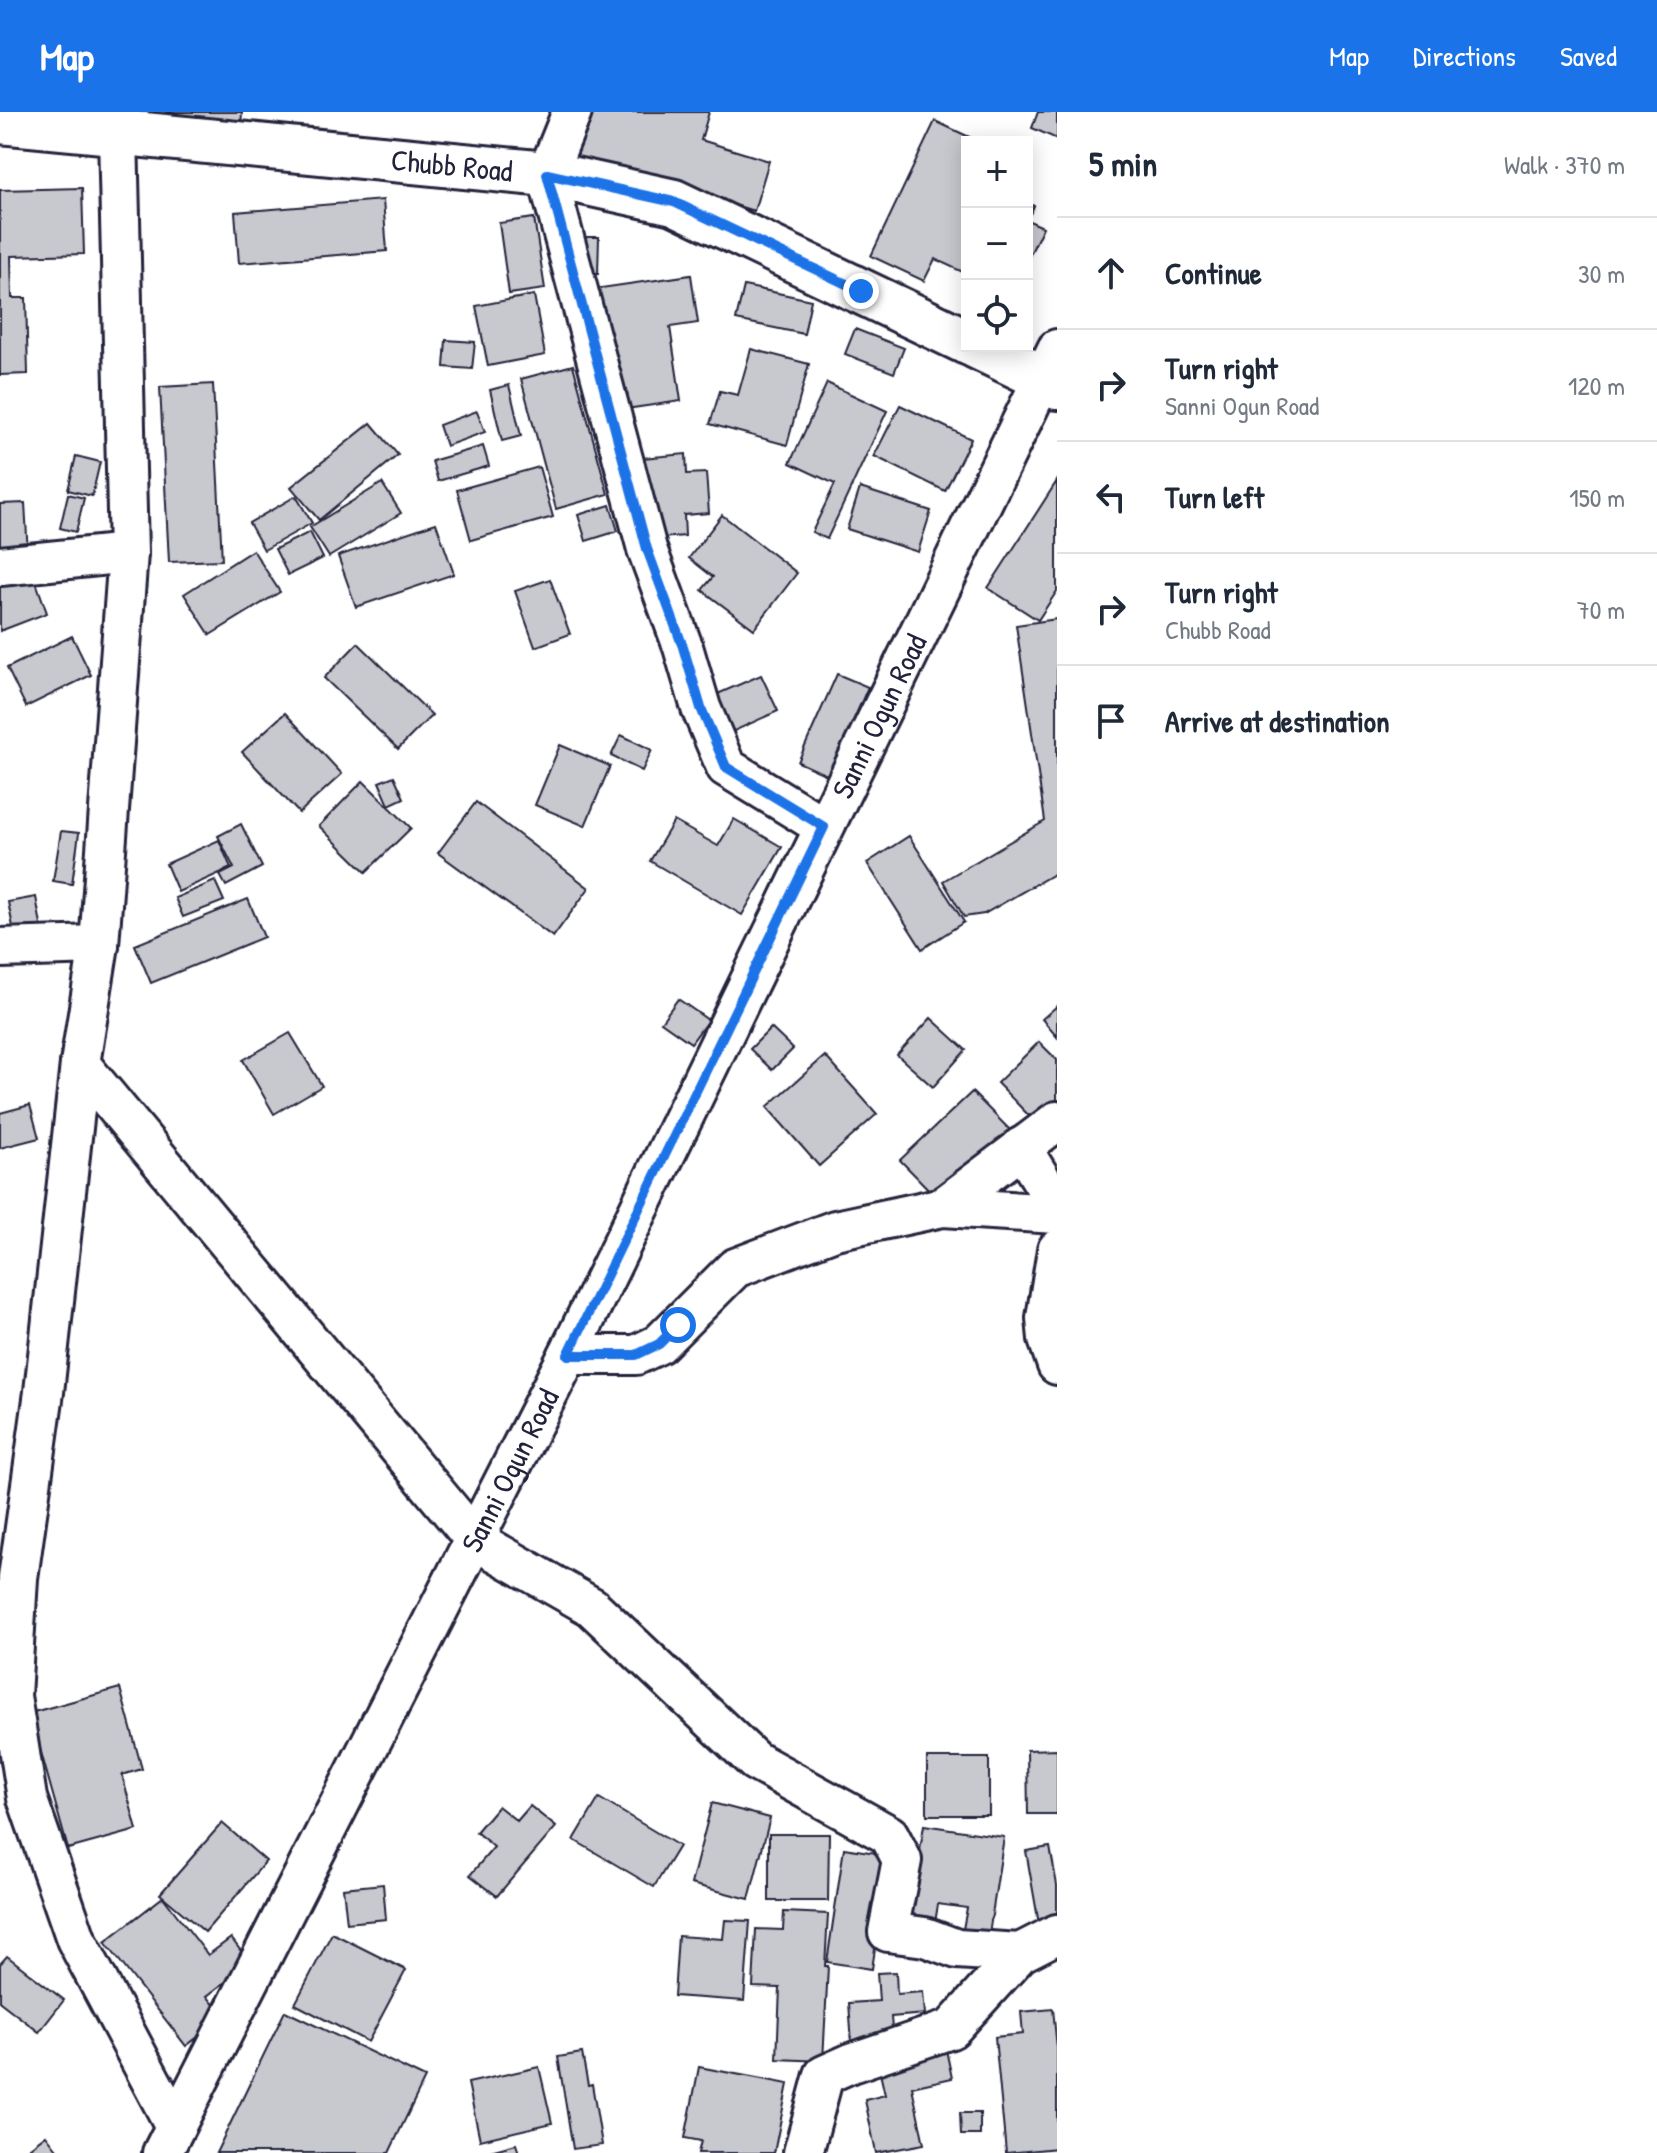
<!DOCTYPE html>
<html lang="en">
<head>
<meta charset="utf-8">
<style>
	body { margin:0; font-family:"Patrick Hand",sans-serif; background:#f2f2f3; color:#1f2937 }
	.controls { position:absolute; right:24px; top:24px; display:grid; overflow:hidden; border-radius:0px; box-shadow:0 4px 20px #0003 }
	.controls button { width:72px; height:72px; display:grid; place-items:center; padding:0; border:0; border-bottom:2px solid #e0e1e3; background:#fff; color:#1f2937; font:40px sans-serif }
	.stop { position:absolute; width:24px; height:24px; margin:-18px; border:6px solid #1a73e8; border-radius:50%; background:#fff }
	.stop.end { background:#1a73e8; border-color:#fff; box-shadow:0 2px 8px #0008 }
	.list { margin:0; padding:0; list-style:none }
	h2 { display:flex; justify-content:space-between; align-items:center; height:104px; margin:0; padding:0 32px; font-size:34px }
	h2 small { font-size:26px; font-weight:400; color:#747a83 }
	.list li { display:grid; grid-template-columns:52px 1fr auto; gap:24px; align-items:center; box-sizing:border-box; height:112px; padding:0 32px; border-top:2px solid #e0e1e3 }
	.list b { display:block; font-size:30px; white-space:nowrap }
	.list p { margin:0; font-size:26px; white-space:nowrap; color:#747a83 }
	.list em { font-size:26px; font-style:normal; color:#747a83 }
	.icon { flex:none; width:44px; height:44px; fill:none; stroke:currentColor; stroke-width:2; stroke-linecap:round; stroke-linejoin:round }
	.map { position:relative; flex:none; width:1057px; height:2041px; overflow:hidden }
	header { display:flex; align-items:center; gap:48px; box-sizing:border-box; height:112px; padding:0 40px; background:#1a73e8; color:#fff }
	header strong { font-size:38px }
	nav { display:flex; gap:44px; margin-inline-start:auto; font-size:28px }
	main { display:flex }
	aside { flex:1; background:#fff }
	.map>svg:first-child { display:block }
	.building { fill:#c8c8cf; stroke:#22223b; stroke-width:2 }
	.lines { fill:none; stroke-linecap:round; stroke-linejoin:round }
	.minor-casing { stroke:#22223b; stroke-width:44 }
	.tertiary-casing { stroke:#22223b; stroke-width:50 }
	.minor { stroke:#fff; stroke-width:38 }
	.tertiary { stroke:#fff; stroke-width:44 }
	.route { stroke:#1a73e8; stroke-width:10 }
	.labels { text-anchor:middle; dominant-baseline:central; stroke-width:6; stroke-linejoin:round; paint-order:stroke }
	.street-label { font-size:30px; fill:#22223b; stroke:#fff }
</style>
</head>
<body>
<header>
<strong>Map</strong>
<nav><a>Map</a><a>Directions</a><a>Saved</a></nav>
</header>
<main>
<div class="map">
<svg width="1057" height="2041" viewBox="0 0 1057 2041">
	<rect width="100%" height="100%" fill="#fff"/>
	<filter id="ink" filterUnits="userSpaceOnUse"><feTurbulence type="fractalNoise" baseFrequency=".0125" numOctaves="2"/><feDisplacementMap in="SourceGraphic" scale="16" xChannelSelector="R" yChannelSelector="G"/><feConvolveMatrix kernelMatrix="1 2 1 2 8 2 1 2 1" color-interpolation-filters="sRGB"/></filter>
	<g filter="url(#ink)">
		<g class="building">
			<polygon points="166,0 242,0 241,15 165,8"/>
			<polygon points="588,0 709,0 701,28 769,49 754,99 684,77 573,47"/>
			<polygon points="1038,0 1057,0 1057,27 1032,16"/>
			<polygon points="935,9 980,30 967,30 967,162 935,147 924,169 871,144"/>
			<polygon points="82,76 84,142 11,144 12,186 26,186 28,262 0,263 0,78"/>
			<polygon points="383,88 387,139 239,151 235,100"/>
			<polygon points="1027,91 1034,94 1027,108 1043,115 1027,149"/>
			<polygon points="534,106 545,177 509,182 499,111"/>
			<polygon points="583,125 599,125 598,162 583,162"/>
			<polygon points="691,163 698,211 670,215 681,289 612,299 594,177"/>
			<polygon points="744,174 811,188 804,222 736,208"/>
			<polygon points="534,183 545,243 488,254 476,194"/>
			<polygon points="855,217 904,236 894,261 845,242"/>
			<polygon points="446,228 475,230 472,257 444,255"/>
			<polygon points="751,237 809,252 787,333 710,312 720,279 738,283"/>
			<polygon points="573,253 608,382 556,397 521,267"/>
			<polygon points="827,271 887,299 827,427 812,420 835,372 790,351"/>
			<polygon points="213,272 222,448 169,450 160,275"/>
			<polygon points="509,273 521,324 502,329 490,278"/>
			<polygon points="900,293 971,327 945,379 874,344"/>
			<polygon points="477,299 485,320 446,334 439,313"/>
			<polygon points="371,311 398,343 319,408 291,375"/>
			<polygon points="483,334 489,354 438,369 432,349"/>
			<polygon points="686,342 687,362 706,361 709,401 684,403 685,424 648,427 642,346"/>
			<polygon points="76,344 100,350 92,384 68,378"/>
			<polygon points="539,355 553,405 471,428 457,378"/>
			<polygon points="1057,369 1057,479 1038,508 988,476"/>
			<polygon points="382,371 401,401 329,445 310,415"/>
			<polygon points="860,376 931,399 918,440 847,417"/>
			<polygon points="68,382 84,386 76,420 60,416"/>
			<polygon points="296,384 312,411 264,438 249,411"/>
			<polygon points="25,391 28,442 0,444 0,392"/>
			<polygon points="610,393 618,419 586,429 578,403"/>
			<polygon points="722,403 797,461 754,517 702,478 713,465 689,446"/>
			<polygon points="436,411 454,462 356,495 338,444"/>
			<polygon points="310,420 323,446 288,463 275,437"/>
			<polygon points="253,438 280,480 210,523 184,482"/>
			<polygon points="30,453 47,501 0,519 0,464"/>
			<polygon points="550,467 570,522 535,535 515,479"/>
			<polygon points="1057,507 1057,760 984,802 964,805 943,769 1045,709 1016,513"/>
			<polygon points="72,524 91,563 26,595 7,556"/>
			<polygon points="358,531 432,603 398,637 324,566"/>
			<polygon points="837,562 868,575 829,664 798,650"/>
			<polygon points="761,563 778,599 723,624 706,587"/>
			<polygon points="285,601 342,662 299,701 242,640"/>
			<polygon points="621,623 652,638 642,659 611,644"/>
			<polygon points="560,633 610,654 585,714 535,693"/>
			<polygon points="394,664 404,686 389,693 379,670"/>
			<polygon points="363,669 411,716 366,760 319,714"/>
			<polygon points="476,690 589,776 553,825 438,741"/>
			<polygon points="734,707 782,735 742,803 650,749 674,709 718,734"/>
			<polygon points="241,712 262,755 226,774 220,763 234,756 218,724"/>
			<polygon points="61,719 79,721 72,772 53,769"/>
			<polygon points="909,724 964,810 922,837 867,751"/>
			<polygon points="219,728 231,756 178,780 166,752"/>
			<polygon points="215,769 224,789 183,805 175,786"/>
			<polygon points="36,785 43,824 16,830 8,790"/>
			<polygon points="248,787 264,825 151,871 135,833"/>
			<polygon points="678,887 708,908 691,931 661,910"/>
			<polygon points="1057,894 1057,925 1042,907"/>
			<polygon points="931,906 966,938 933,975 897,943"/>
			<polygon points="771,916 793,937 772,958 750,937"/>
			<polygon points="290,921 322,974 274,1002 243,948"/>
			<polygon points="1039,930 1057,948 1057,1003 1042,1017 997,971"/>
			<polygon points="825,944 877,1002 819,1054 767,995"/>
			<polygon points="972,980 1011,1019 939,1088 900,1048"/>
			<polygon points="30,993 39,1026 0,1036 0,1001"/>
			<polygon points="120,1576 142,1657 122,1663 137,1718 68,1737 30,1601"/>
			<polygon points="1057,1637 1057,1702 1028,1702 1027,1638"/>
			<rect x="927" y="1646" width="62" height="57"/>
			<polygon points="599,1686 679,1734 654,1775 574,1728"/>
			<polygon points="712,1691 770,1706 749,1787 691,1772"/>
			<polygon points="498,1694 517,1709 530,1694 556,1715 497,1784 470,1763 494,1735 476,1720"/>
			<polygon points="222,1711 266,1749 205,1820 160,1782"/>
			<polygon points="924,1713 1004,1725 989,1822 963,1817 967,1796 938,1792 935,1811 896,1805 918,1751"/>
			<polygon points="769,1722 829,1722 828,1789 769,1789"/>
			<polygon points="1050,1735 1057,1773 1057,1814 1040,1818 1026,1739"/>
			<polygon points="844,1736 889,1743 872,1857 827,1850"/>
			<polygon points="383,1772 386,1807 347,1811 343,1776"/>
			<polygon points="163,1785 208,1843 231,1826 250,1851 207,1884 224,1905 186,1934 105,1830"/>
			<polygon points="784,1800 828,1802 825,1854 828,1854 823,1949 777,1947 780,1876 753,1875 756,1817 783,1818"/>
			<polygon points="725,1808 750,1809 744,1889 674,1884 678,1824 723,1827"/>
			<polygon points="332,1821 406,1858 368,1930 295,1892"/>
			<polygon points="7,1844 64,1888 39,1920 0,1890 0,1852"/>
			<polygon points="896,1860 897,1882 923,1880 925,1902 891,1905 893,1929 852,1932 849,1891 879,1889 877,1861"/>
			<polygon points="1053,1897 1057,1936 1057,2036 1006,2041 995,1925 1023,1922 1021,1900"/>
			<polygon points="285,1899 425,1966 389,2041 216,2041"/>
			<polygon points="945,1933 952,1966 912,1975 924,2032 876,2041 865,1988 885,1983 877,1948"/>
			<polygon points="582,1941 588,1973 592,1972 602,2033 573,2037 558,1945"/>
			<polygon points="539,1955 552,2011 480,2028 468,1971"/>
			<polygon points="699,1955 788,1972 774,2041 698,2041 701,2029 685,2026"/>
			<polygon points="960,2001 980,2001 980,2023 961,2023"/>
			<polygon points="46,2023 60,2041 22,2041"/>
			<polygon points="516,2032 519,2041 483,2041"/>
		</g>
		<g class="lines">
			<defs>
				<g id="minor">
					<polyline points="120,0 118,22 128,441 99,833 80,952 44,1280 18,1466 11,1584 27,1686 76,1827 175,2014"/>
					<polyline points="572,0 547,62 647,437 683,535 701,596 726,655 824,715"/>
					<polyline points="0,454 128,441"/>
					<polyline points="0,836 99,833"/>
					<polyline points="80,952 475,1428 592,1495 755,1649 889,1723 902,1748 888,1820 925,1825 957,1837 1020,1841"/>
					<polyline points="1021,1035 1057,1093"/>
					<polyline points="943,1095 1057,1009"/>
					<polyline points="1057,1138 1046,1206 1048,1227 1057,1253"/>
					<polyline points="568,1243 636,1243 659,1232 735,1156 835,1118 943,1095 1057,1102"/>
					<path id="s1" d="M162,2041L568,1243L1057,237"/>
					<polyline points="803,2041 824,1963 851,1951 951,1917 1020,1841 1057,1822"/>
				</g>
				<g id="tertiary">
					<path id="s2" d="M0,9L547,62L674,90L967,230"/>
					<polyline points="976,234 1043,266 1057,275"/>
				</g>
			</defs>
			<use href="#minor" class="minor-casing"/>
			<use href="#tertiary" class="tertiary-casing"/>
			<use href="#minor" class="minor"/>
			<use href="#tertiary" class="tertiary"/>
		</g>
	</g>
	<g class="lines" filter="url(#ink)">
		<polyline class="route" points="678,1213 659,1232 636,1243 568,1243 824,715 726,655 701,596 683,535 647,437 547,62 674,90 861,179"/>
	</g>
	<g class="labels">
		<g class="street-label">
			<text stroke="none"><textPath href="#s2" startOffset="454">Chubb Road</textPath></text>
			<text stroke="none"><textPath href="#s1" startOffset="1606">Sanni Ogun Road</textPath></text>
			<text stroke="none"><textPath href="#s1" startOffset="766">Sanni Ogun Road</textPath></text>
		</g>
	</g>
</svg>
<div class="controls">
<button>+</button>
<button>−</button>
<button><svg class="icon" aria-label="locate" viewBox="0 0 24 24"><circle cx="12" cy="12" r="6"/><path d="M12 2v4M12 18v4M2 12h4M18 12h4"/></svg></button>
</div>
<div class="stop" style="left:678px;top:1213px"></div>
<div class="stop end" style="left:861px;top:179px"></div>
</div>
<aside>
<h2>5 min<small>Walk · 370 m</small></h2>
<ul class="list">
<li><svg class="icon" aria-label="ahead" viewBox="0 0 24 24"><path d="M12 20V5M6 11l6-6 6 6"/></svg><div><b>Continue</b></div><em>30 m</em></li>
<li><svg class="icon" aria-label="right" viewBox="0 0 24 24"><path d="M7 20v-9h11M14 6l5 5-5 5"/></svg><div><b>Turn right</b><p>Sanni Ogun Road</p></div><em>120 m</em></li>
<li><svg class="icon" aria-label="left" viewBox="0 0 24 24"><path d="M17 20v-9H6M10 6l-5 5 5 5"/></svg><div><b>Turn left</b></div><em>150 m</em></li>
<li><svg class="icon" aria-label="right" viewBox="0 0 24 24"><path d="M7 20v-9h11M14 6l5 5-5 5"/></svg><div><b>Turn right</b><p>Chubb Road</p></div><em>70 m</em></li>
<li><svg class="icon" aria-label="arrive" viewBox="0 0 24 24"><path d="M6 21V4h12l-3 4 3 4H6"/></svg><div><b>Arrive at destination</b></div></li>
</ul>
</aside>
</main>
</body>
</html>
